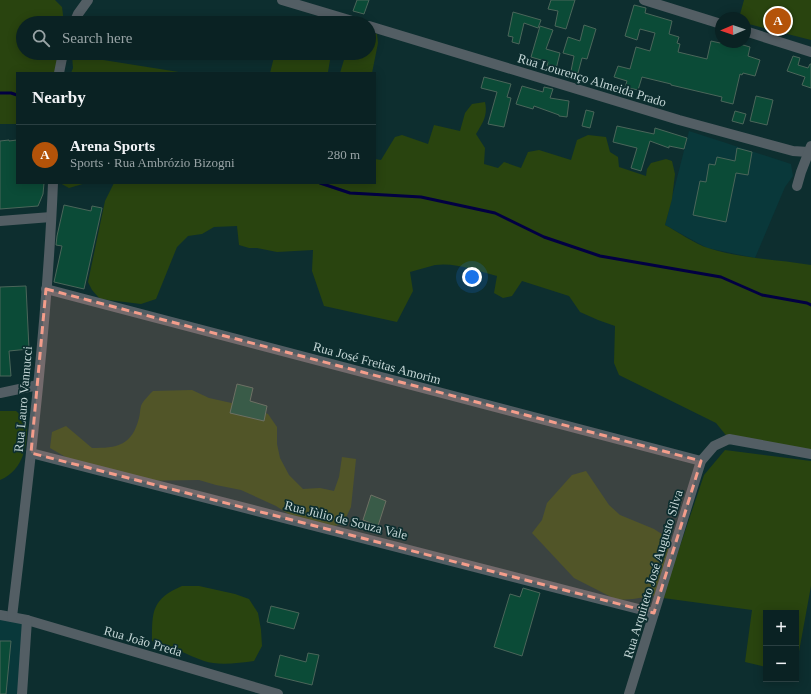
<!DOCTYPE html>
<html lang="en">
<head>
<meta charset="utf-8">
<style>
	body { margin:0; font-family:"Times New Roman",serif; background:#182f30; color:#f1f3f6 }
	.controls { position:absolute; right:12px; bottom:12px; display:grid; overflow:hidden; border-radius:0px; box-shadow:0 2px 10px #0003 }
	.controls button { width:36px; height:36px; display:grid; place-items:center; padding:0; border:0; border-bottom:1px solid #2a3f41; background:#0a2223; color:#f1f3f6; font:20px sans-serif }
	.compass { position:absolute; left:715px; top:12px; width:36px; height:36px; border-radius:50%; background:#0a2223; box-shadow:0 2px 10px #0003; rotate:268deg }
	.you { position:absolute; left:472px; top:277px; width:14px; height:14px; margin:-10px; border:3px solid #fff; border-radius:50%; background:#1a73e8; box-shadow:0 0 0 6px #1a73e833 }
	.badge { display:grid; place-items:center; width:26px; height:26px; border-radius:50%; background:#b45309; color:#fff; font-size:13px; font-weight:700 }
	.pin { position:absolute; translate:-50% -50%; border:2px solid #fff; box-shadow:0 1px 4px #0006 }
	.list { margin:0; padding:0; list-style:none }
	h2 { display:flex; justify-content:space-between; align-items:center; height:52px; margin:0; padding:0 16px; font-size:17px }
	h2 small { font-size:13px; font-weight:400; color:#99a4a6 }
	.list li { display:grid; grid-template-columns:26px 1fr auto; gap:12px; align-items:center; box-sizing:border-box; height:60px; padding:0 16px; border-top:1px solid #2a3f41 }
	.list b { display:block; font-size:15px; white-space:nowrap }
	.list p { margin:0; font-size:13px; white-space:nowrap; color:#99a4a6 }
	.list em { font-size:13px; font-style:normal; color:#99a4a6 }
	.icon { flex:none; width:22px; height:22px; fill:none; stroke:currentColor; stroke-width:2; stroke-linecap:round; stroke-linejoin:round }
	.map { position:relative; flex:none; width:811px; height:694px; overflow:hidden }
	.search { position:absolute; background:#0a2223; box-shadow:0 2px 10px #0003; left:16px; top:16px; width:360px; height:44px; display:flex; align-items:center; gap:10px; box-sizing:border-box; padding:0 14px; border-radius:22px; color:#99a4a6; font-size:15px }
	.panel { position:absolute; background:#0a2223; box-shadow:0 2px 10px #0003; left:16px; top:72px; width:360px; height:112px; border-radius:0px }
	.map>svg:first-child { display:block }
	.built { fill:#09383a }
	.green { fill:#29440f }
	.lines { fill:none; stroke-linecap:round; stroke-linejoin:round }
	.stream { stroke:#020042; stroke-width:3 }
	.building { fill:#0b4b37; stroke:#4b665a }
	.minor { stroke:#535e64; stroke-width:10 }
	.marked { fill:#f49d8b; fill-opacity:0.2; stroke:#f49d8b; stroke-width:3; stroke-dasharray:8 5; stroke-linejoin:round }
	.labels { text-anchor:middle; dominant-baseline:central; stroke-width:3.5; stroke-linejoin:round; paint-order:stroke }
	.street-label { font-size:13px; fill:#c4d6d6; stroke:#0d2e2f }
</style>
</head>
<body>
<div class="map">
<svg width="811" height="694" viewBox="0 0 811 694">
	<rect width="100%" height="100%" fill="#0d2e2f"/>
	<g class="built">
		<polygon points="689,131 791,164 793,176 785,187 755,258 707,248 665,225"/>
		<polygon points="0,616 27,620 22,694 0,694"/>
	</g>
	<g class="green">
		<polygon points="0,0 55,0 62,7 64,23 23,23 23,53 58,53 55,73 17,73 17,124 0,124"/>
		<polygon points="744,0 811,0 811,40 745,23 745,18 739,18"/>
		<polygon points="369,32 377,34 378,43 372,73 340,73 346,53 369,53"/>
		<polygon points="275,53 294,53 296,58 316,53 324,53 330,60 328,72 270,73"/>
		<polygon points="72,55 185,73 71,73 73,68"/>
		<path d="M485,102C488,115 483,123 476,134L485,148L484,164L498,168L504,162L521,168L528,152L539,150L571,160L577,140L588,135L606,137L610,152L618,157L619,167L646,176L647,169L651,163L666,159L672,161L675,174L672,199L665,225C678,232 695,244 708,248C742,259 777,259 811,265V454L729,439L716,423L619,375L614,363L615,326L598,320L580,312L569,296L522,281L512,296L503,298L494,293L497,276C478,271 455,262 435,265C427,267 418,270 410,272L413,291L397,322L324,306L312,271L313,250L277,252L257,248H249L239,245L237,226L214,227L202,234L188,236L177,247L156,299L141,304L100,299L92,290L88,282L105,201L114,183H375V159L381,160L395,137L402,135L428,144L434,125L460,131L465,113L472,104Z"/>
		<polygon points="60,183 86,183 69,188"/>
		<path d="M192,390L209,398L254,408L268,414L277,427V444L280,458L289,475L303,489L320,488L334,491L339,477L342,457L356,459L351,507L343,524L329,527L310,528L276,506L241,490L216,485L199,480L132,481L76,463L50,448L52,432L66,426L92,448C117,448 132,446 139,418C140,414 140,410 141,406C143,401 149,395 153,391Z"/>
		<path d="M0,411H16L27,421C28,444 24,470 0,480Z"/>
		<polygon points="725,450 811,461 811,586 796,668 796,613 766,613 766,667 745,662 752,610 663,598 664,594 633,599 617,600 574,578 532,533 542,520 547,503 572,475 586,471 609,505 620,515 654,529 671,540 677,555 704,475"/>
		<path d="M182,586H199L235,594L249,599L258,613L261,630L262,646L254,661C239,663 218,666 204,661C187,655 170,645 152,641C152,611 152,599 182,586Z"/>
	</g>
	<g class="lines">
		<g class="stream">
			<polyline points="0,93 11,93 17,95"/>
			<polyline points="320,183 350,193 421,197 495,213 544,237 600,256 721,277 762,295 807,303 811,305"/>
		</g>
	</g>
	<g class="building">
		<polygon points="357,0 369,0 364,14 353,11"/>
		<polygon points="551,0 575,0 566,29 555,26 558,11 548,9"/>
		<polygon points="634,5 646,8 645,13 672,21 669,34 679,37 677,43 680,44 678,52 707,59 711,41 720,43 721,42 733,42 750,47 748,56 760,60 755,76 743,73 742,75 740,74 733,104 721,101 722,97 671,85 671,84 642,77 638,90 625,87 627,81 614,77 618,66 630,69 636,47 650,51 655,33 640,29 637,40 625,36"/>
		<polygon points="513,12 541,20 538,28 524,23 519,44 512,42 513,37 508,36"/>
		<polygon points="584,25 596,29 587,59 582,58 578,73 571,71 574,56 563,53 568,37 580,41"/>
		<polygon points="540,26 553,30 546,49 560,53 556,69 547,66 548,62 531,57"/>
		<polygon points="793,56 800,58 798,65 808,68 810,64 811,64 811,88 802,85 805,77 787,71"/>
		<polygon points="484,77 511,84 507,97 511,98 504,127 488,124 497,92 481,88"/>
		<polygon points="522,86 543,92 544,87 553,89 550,98 569,101 567,117 559,116 559,115 534,106 533,109 516,104"/>
		<polygon points="756,96 773,100 767,125 750,121"/>
		<polygon points="586,110 594,112 590,128 582,126"/>
		<polygon points="735,111 746,114 743,124 732,121"/>
		<polygon points="617,126 654,134 655,128 687,138 684,149 669,146 669,148 650,141 641,171 631,168 637,148 613,142"/>
		<polygon points="9,140 9,141 17,140 17,183 44,183 43,194 38,206 0,209 0,141"/>
		<polygon points="737,148 752,152 748,175 736,173 726,222 693,215 700,181 706,182 709,164 715,165 717,157 735,161"/>
		<polygon points="64,205 91,211 92,206 102,208 84,289 54,282 62,246 56,245 57,236"/>
		<polygon points="26,286 29,349 9,351 11,376 0,376 0,287"/>
		<polygon points="237,384 253,388 250,401 267,406 264,421 230,413"/>
		<polygon points="371,495 386,501 378,526 363,520"/>
		<polygon points="523,588 540,593 522,656 494,647 510,594 520,597"/>
		<polygon points="271,606 299,613 294,629 267,622"/>
		<polygon points="0,641 11,641 6,694 0,694"/>
		<polygon points="308,653 319,655 312,685 275,676 280,655 306,662"/>
	</g>
	<g class="lines">
		<g class="minor">
			<polyline points="282,0 359,23"/>
			<polyline points="644,0 721,24"/>
			<polyline points="74,23 78,14 88,0"/>
			<polyline points="369,26 679,120 793,151 808,152"/>
			<polyline points="745,31 811,52"/>
			<polyline points="59,73 63,53"/>
			<polyline points="797,186 801,172 811,146"/>
			<polyline points="0,221 51,217"/>
			<polyline points="46,289 701,461"/>
			<polyline points="0,393 38,385"/>
			<polyline points="31,453 654,613"/>
			<polyline points="0,615 27,620 278,694"/>
			<path d="M12,617C29,473 47,328 53,183"/>
			<polyline points="22,694 27,620"/>
			<polyline points="629,694 701,461 714,446 729,439 811,454"/>
		</g>
	</g>
	<path class="marked" d="M46,289L701,461L654,613L31,453Z"/>
	<g class="labels">
		<g class="street-label">
			<text transform="translate(592 80) rotate(17)">Rua Lourenço Almeida Prado</text>
			<text transform="translate(377 363) rotate(15)">Rua José Freitas Amorim</text>
			<text transform="translate(23 399) rotate(-85)">Rua Lauro Vannucci</text>
			<text transform="translate(346 520) rotate(14)">Rua Jùlio de Souza Vale</text>
			<text transform="translate(653 574) rotate(-73)">Rua Arquiteto José Augusto Silva</text>
			<text transform="translate(143 641) rotate(16)">Rua João Preda</text>
		</g>
	</g>
</svg>
<div class="controls">
<button>+</button>
<button>−</button>
</div>
<svg class="compass" viewBox="-18 -18 36 36"><path d="M0-13l5 13h-10z" fill="#e53935"/><path d="M0 13l5-13h-10z" fill="#99a4a6"/></svg>
<div class="you"></div>
<div class="pin badge" style="left:778px;top:21px">A</div>
<div class="search"><svg class="icon" aria-label="search" viewBox="0 0 24 24"><circle cx="10" cy="10" r="6"/><path d="M15 15l6 6"/></svg>Search here</div>
<section class="panel">
<h2>Nearby<small></small></h2>
<ul class="list">
<li><span class="badge">A</span><div><b>Arena Sports</b><p>Sports · Rua Ambrózio Bizogni</p></div><em>280 m</em></li>
</ul>
</section>
</div>
</body>
</html>
